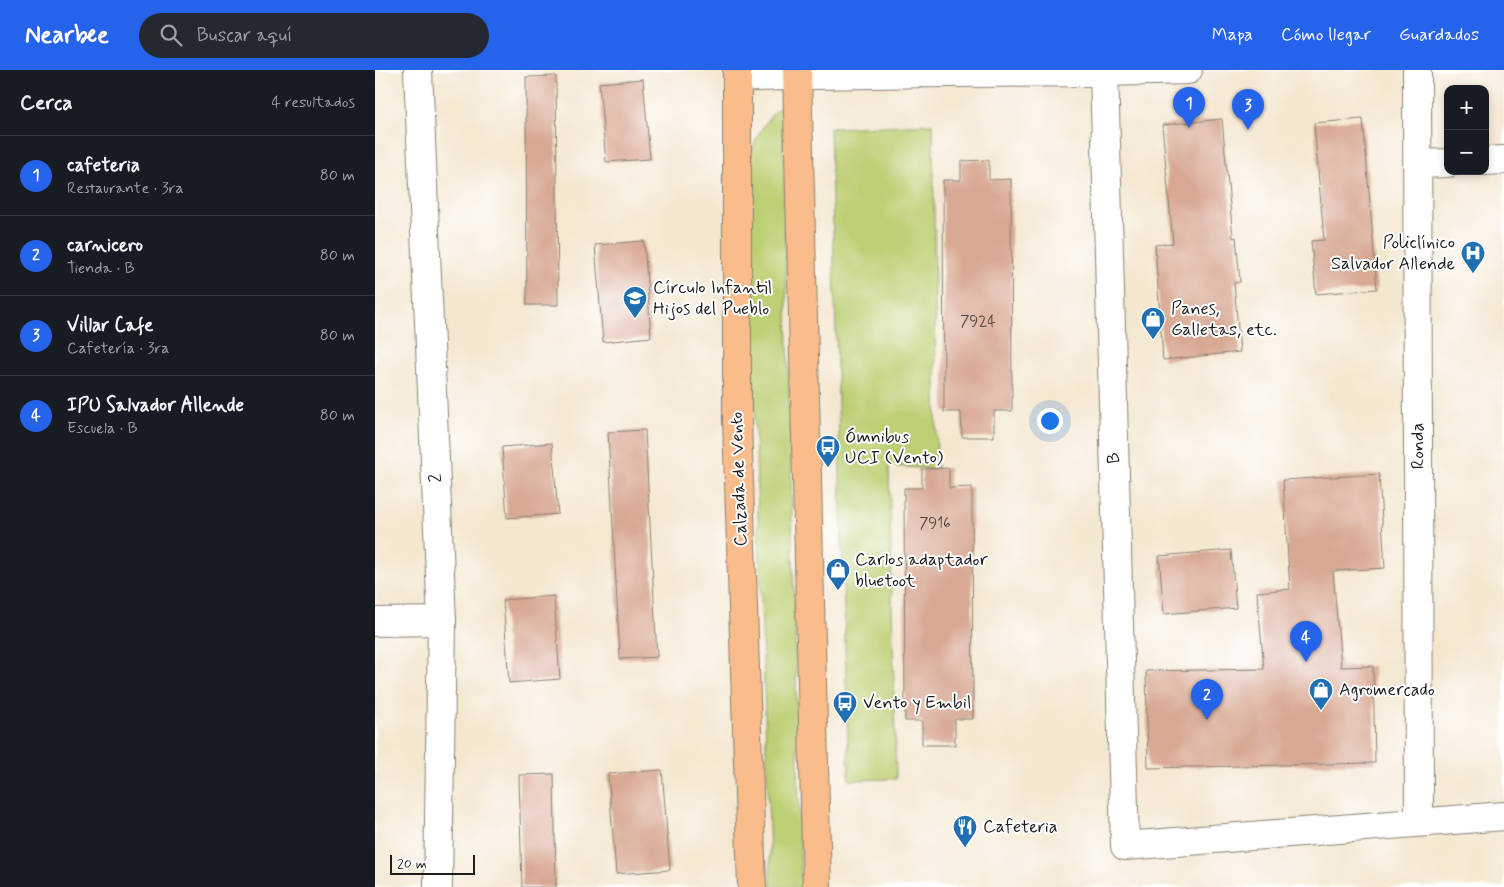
<!DOCTYPE html>
<html lang="es">
<head>
<meta charset="utf-8">
<style>
	body { margin:0; font-family:Mynerve,sans-serif; background:#242831; color:#f1f3f6 }
	.controls { position:absolute; right:15px; top:15px; display:grid; overflow:hidden; border-radius:10px; box-shadow:0 2px 8px #0003 }
	.controls button { width:45px; height:45px; display:grid; place-items:center; padding:0; border:0; border-bottom:1px solid #363941; background:#171b24; color:#f1f3f6; font:25px sans-serif }
	.scale { position:absolute; left:15px; bottom:12px; width:85px; box-sizing:border-box; padding-left:5px; border:2px solid #1c1c1c; border-top:0; font-size:14px; line-height:18px; white-space:nowrap; color:#1c1c1c; -webkit-text-stroke:4px #fff; paint-order:stroke }
	.you { position:absolute; left:674px; top:350px; width:18px; height:18px; margin:-12px; border:4px solid #fff; border-radius:50%; background:#1a73e8; box-shadow:0 0 0 8px #1a73e833 }
	.badge { display:grid; place-items:center; width:32px; height:32px; border-radius:50%; background:#2563eb; color:#fff; font-size:16px; font-weight:700 }
	.pin { position:absolute; translate:-50% -41px; filter:drop-shadow(0 1px 2px #0008) }
	.pin::after { content:''; position:absolute; top:26px; width:18px; height:15px; background:inherit; clip-path:polygon(0 0,100% 0,50% 100%) }
	.list { margin:0; padding:0; list-style:none }
	h2 { display:flex; justify-content:space-between; align-items:center; height:65px; margin:0; padding:0 20px; font-size:21px }
	h2 small { font-size:16px; font-weight:400; color:#9ea1a6 }
	.list li { display:grid; grid-template-columns:32px 1fr auto; gap:15px; align-items:center; box-sizing:border-box; height:80px; padding:0 20px; border-top:1px solid #363941 }
	.list b { display:block; font-size:19px; white-space:nowrap }
	.list p { margin:0; font-size:16px; white-space:nowrap; color:#9ea1a6 }
	.list em { font-size:16px; font-style:normal; color:#9ea1a6 }
	.icon { flex:none; width:28px; height:28px; fill:none; stroke:currentColor; stroke-width:2; stroke-linecap:round; stroke-linejoin:round }
	.map { position:relative; flex:none; width:1129px; height:817px; overflow:hidden }
	header { display:flex; align-items:center; gap:30px; box-sizing:border-box; height:70px; padding:0 25px; background:#2563eb; color:#fff }
	header strong { font-size:24px }
	nav { display:flex; gap:28px; margin-inline-start:auto; font-size:18px }
	.search { width:350px; height:45px; background:#242831; display:flex; align-items:center; gap:12px; box-sizing:border-box; padding:0 18px; border-radius:28px; color:#9ea1a6; font-size:19px }
	main { display:flex }
	aside { flex:1; background:#171b24 }
	.map>svg:first-child { display:block }
	.green { fill:#bccf72; stroke:#6c7647 }
	.building { fill:#d8a893 }
	.lines { fill:none; stroke-linecap:round; stroke-linejoin:round }
	.minor-casing { stroke:#888276; stroke-width:30 }
	.major-casing { stroke:#888276; stroke-width:30 }
	.minor { stroke:#fff; stroke-width:28 }
	.major { stroke:#f9bc8a; stroke-width:28 }
	.labels { text-anchor:middle; dominant-baseline:central; stroke-width:4; stroke-linejoin:round; paint-order:stroke }
	.number-label { font-size:15px; fill:#4b3f3a }
	.poi-label { font-size:18px; fill:#1c1c1c; stroke:#fff; text-anchor:start }
	.street-label { font-size:18px; fill:#1c1c1c; stroke:#fff }
</style>
</head>
<body>
<header>
<strong>Nearbee</strong>
<div class="search"><svg class="icon" aria-label="search" viewBox="0 0 24 24"><circle cx="10" cy="10" r="6"/><path d="M15 15l6 6"/></svg>Buscar aquí</div>
<nav><a>Mapa</a><a>Cómo llegar</a><a>Guardados</a></nav>
</header>
<main>
<aside>
<h2>Cerca<small>4 resultados</small></h2>
<ul class="list">
<li><span class="badge">1</span><div><b>cafeteria</b><p>Restaurante · 3ra</p></div><em>80 m</em></li>
<li><span class="badge">2</span><div><b>carnicero</b><p>Tienda · B</p></div><em>80 m</em></li>
<li><span class="badge">3</span><div><b>Villar Cafe</b><p>Cafetería · 3ra</p></div><em>80 m</em></li>
<li><span class="badge">4</span><div><b>IPU Salvador Allende</b><p>Escuela · B</p></div><em>80 m</em></li>
</ul>
</aside>
<div class="map">
<svg width="1129" height="817" viewBox="0 0 1129 817">
	<rect width="100%" height="100%" fill="#fff"/>
	<filter id="ink" filterUnits="userSpaceOnUse"><feTurbulence type="fractalNoise" baseFrequency=".02" numOctaves="2"/><feDisplacementMap in="SourceGraphic" scale="10" xChannelSelector="R" yChannelSelector="G"/><feConvolveMatrix kernelMatrix="1 2 1 2 8 2 1 2 1" color-interpolation-filters="sRGB"/></filter>
	<filter id="wash" filterUnits="userSpaceOnUse"><feTurbulence type="fractalNoise" baseFrequency=".0096" numOctaves="4" result="noise"/><feDisplacementMap in="SourceGraphic" scale="20" xChannelSelector="R" yChannelSelector="G"/><feGaussianBlur stdDeviation="1.12" result="paint"/><feColorMatrix in="noise" values="0 0 0 0 0 0 0 0 0 0 0 0 0 0 0 0 0 1.4 0 .05"/><feComposite in="paint" operator="in"/></filter>
	<g filter="url(#wash)">
		<rect width="100%" height="100%" fill="#f4e7d0"/>
		<g class="green">
			<path d="M407,35L426,817H396L371,99C378,73 387,52 407,35Z"/>
			<polygon points="558,54 562,399 514,396 521,709 474,710 455,58"/>
		</g>
		<g id="blocks">
			<g class="building">
				<polygon points="181,6 183,235 152,235 151,7"/>
				<polygon points="268,9 275,89 231,92 224,13"/>
				<polygon points="847,49 858,168 861,167 865,212 859,213 865,282 788,290 780,175 798,173 787,55"/>
				<polygon points="988,49 1002,219 941,224 936,171 949,170 939,53"/>
				<polygon points="614,90 614,110 636,109 637,341 619,341 619,367 587,367 586,342 569,342 568,110 586,110 586,91"/>
				<polygon points="269,171 276,267 228,272 220,175"/>
				<polygon points="270,360 282,587 245,589 233,362"/>
				<polygon points="177,373 183,444 132,448 127,377"/>
				<polygon points="574,398 574,418 597,417 598,649 580,649 580,675 547,675 547,651 530,651 529,418 547,418 547,399"/>
				<polygon points="1004,404 1010,498 958,501 966,597 998,596 1000,693 773,698 771,601 889,599 882,522 915,519 908,410"/>
				<polygon points="856,480 861,538 789,544 784,486"/>
				<polygon points="179,526 185,609 134,613 128,530"/>
				<polygon points="287,700 295,800 241,804 233,704"/>
				<polygon points="179,704 181,817 147,817 144,705"/>
			</g>
		</g>
	</g>
	<g filter="url(#ink)">
		<use href="#blocks" fill-opacity="0" stroke="#888276" stroke-width="1"/>
		<g class="lines">
			<defs>
				<g id="minor">
					<polyline points="43,0 67,551 63,817"/>
					<polyline points="729,0 750,776 1129,746"/>
					<polyline points="1042,0 1044,752"/>
					<path d="M362,8C512,0 663,5 813,0"/>
					<polyline points="1110,91 1129,90"/>
					<polyline points="1043,94 1073,93"/>
					<polyline points="0,552 67,551"/>
				</g>
				<g id="major">
					<polyline points="362,0 362,350 377,817"/>
					<polyline points="422,0 442,817"/>
				</g>
			</defs>
			<use href="#minor" class="minor-casing"/>
			<use href="#major" class="major-casing"/>
			<use href="#minor" class="minor"/>
			<use href="#major" class="major"/>
		</g>
	</g>
	<defs>
		<symbol id="hospital-pin" viewBox="-11 -11 22 30"><path d="M0 17L-7.5 6A9.5 9.5 0 1 1 7.5 6Z" fill="#1f6fb2" stroke="#fff"/><path d="M-5-5h3v3.5h4V-5h3V5h-3V1.5h-4V5h-3Z" fill="#fff"/></symbol>
		<symbol id="school-pin" viewBox="-11 -11 22 30"><path d="M0 17L-7.5 6A9.5 9.5 0 1 1 7.5 6Z" fill="#1f6fb2" stroke="#fff"/><path d="M0-5L7-2L0 1L-7-2ZM-4 1L0 2.5L4 1V4Q0 6-4 4Z" fill="#fff"/></symbol>
		<symbol id="shop-pin" viewBox="-11 -11 22 30"><path d="M0 17L-7.5 6A9.5 9.5 0 1 1 7.5 6Z" fill="#1f6fb2" stroke="#fff"/><path d="M-5-2.5h2.3a2.7 3.5 0 0 1 5.4 0H5L5.5 6h-11ZM-1.5-2.5h3a1.5 2.3 0 0 0-3 0Z" fill="#fff"/></symbol>
		<symbol id="bus-pin" viewBox="-11 -11 22 30"><path d="M0 17L-7.5 6A9.5 9.5 0 1 1 7.5 6Z" fill="#1f6fb2" stroke="#fff"/><path d="M-5-6H5V4H4V6H2V4H-2V6H-4V4H-5ZM-3.5-4V0h7V-4ZM-3.5 1.2v1.5H-2V1.2ZM2 1.2v1.5H3.5V1.2Z" fill="#fff"/></symbol>
		<symbol id="restaurant-pin" viewBox="-11 -11 22 30"><path d="M0 17L-7.5 6A9.5 9.5 0 1 1 7.5 6Z" fill="#1f6fb2" stroke="#fff"/><path d="M-5-6h1v4h1v-4h1v4h1v-4h1v5L-1.5 .5V6h-2V.5L-5-1ZM5-6V6H3V1.5H1.5Q1.5-4 5-6Z" fill="#fff"/></symbol>
	</defs>
	<g fill-rule="evenodd">
		<use href="#hospital-pin" x="1084" y="169" width="28" height="38"/>
		<use href="#school-pin" x="246" y="214" width="28" height="38"/>
		<use href="#shop-pin" x="764" y="235" width="28" height="38"/>
		<use href="#bus-pin" x="439" y="363" width="28" height="38"/>
		<use href="#shop-pin" x="449" y="486" width="28" height="38"/>
		<use href="#shop-pin" x="932" y="606" width="28" height="38"/>
		<use href="#bus-pin" x="456" y="619" width="28" height="38"/>
		<use href="#restaurant-pin" x="576" y="743" width="28" height="38"/>
	</g>
	<g class="labels">
		<g class="number-label">
			<text x="603" y="252">7924</text>
			<text x="560" y="454">7916</text>
		</g>
		<g class="poi-label">
			<text x="1080" y="173" text-anchor="end">Policlínico<tspan x="1080" dy="21">Salvador Allende</tspan></text>
			<text x="278" y="218">Círculo Infantil<tspan x="278" dy="21">Hijos del Pueblo</tspan></text>
			<text x="796" y="239">Panes,<tspan x="796" dy="21">Galletas, etc.</tspan></text>
			<text x="470" y="367">Ómnibus<tspan x="470" dy="21">UCI (Vento)</tspan></text>
			<text x="480" y="490">Carlos adaptador<tspan x="480" dy="21">bluetoot</tspan></text>
			<text x="964" y="620">Agromercado</text>
			<text x="488" y="633">Vento y Embil</text>
			<text x="608" y="757">Cafeteria</text>
		</g>
		<g class="street-label">
			<text transform="translate(1043 376) rotate(-90)">Ronda</text>
			<text transform="translate(739 388) rotate(-92)">B</text>
			<text transform="translate(61 408) rotate(-93)">2</text>
			<text transform="translate(364 409) rotate(-92)">Calzada de Vento</text>
		</g>
	</g>
</svg>
<div class="controls">
<button>+</button>
<button>−</button>
</div>
<div class="scale">20 m</div>
<div class="you"></div>
<div class="pin badge" style="left:814px;top:58px">1</div>
<div class="pin badge" style="left:832px;top:650px">2</div>
<div class="pin badge" style="left:873px;top:60px">3</div>
<div class="pin badge" style="left:931px;top:592px">4</div>
</div>
</main>
</body>
</html>
